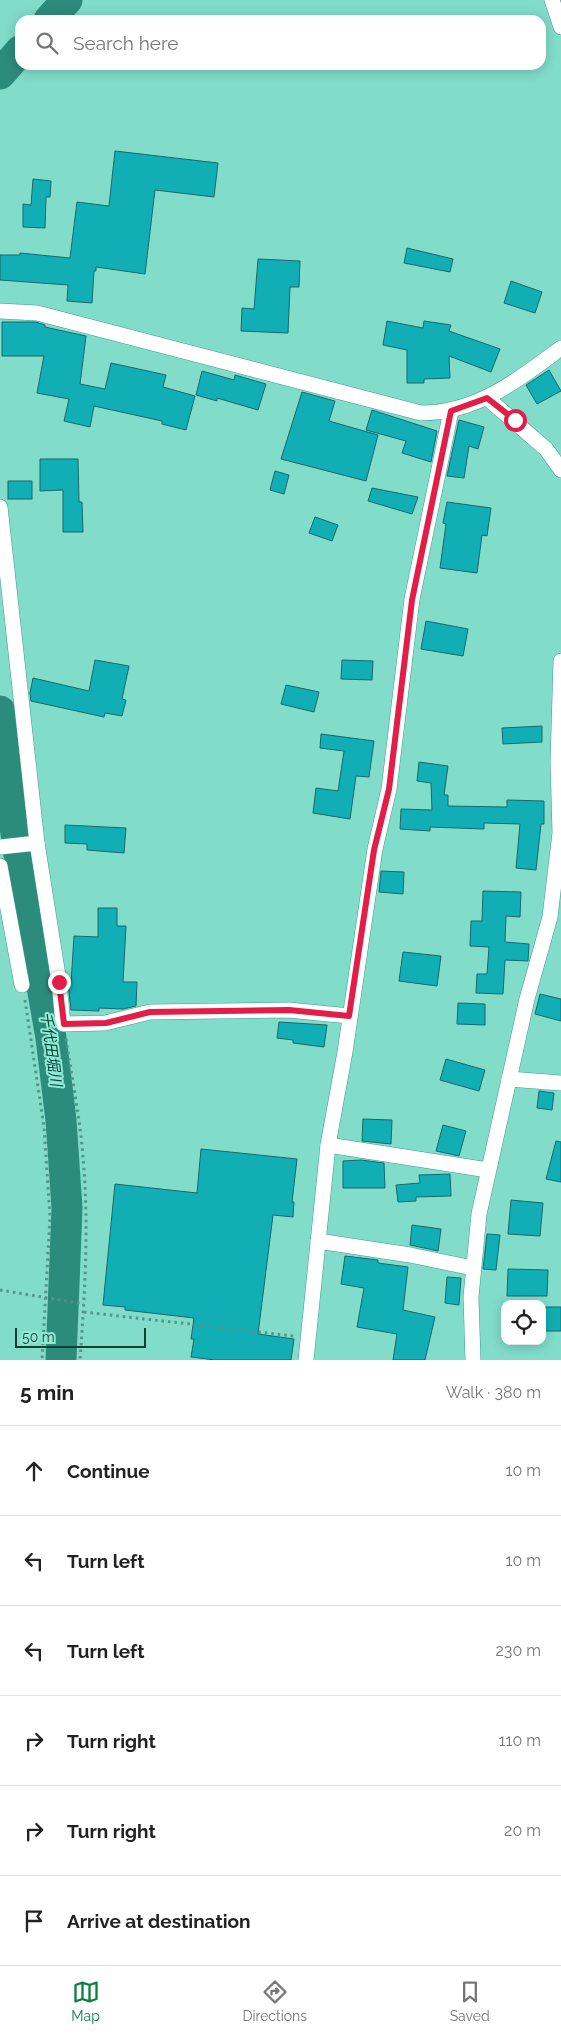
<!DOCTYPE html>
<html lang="en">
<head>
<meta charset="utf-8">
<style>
	body { margin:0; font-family:Raleway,"Noto Sans JP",sans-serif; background:#f2f2f2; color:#222 }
	.controls { position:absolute; right:15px; bottom:15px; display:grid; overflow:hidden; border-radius:10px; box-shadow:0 2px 12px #0003 }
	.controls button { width:45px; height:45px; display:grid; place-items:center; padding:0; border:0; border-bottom:1px solid #e0e0e0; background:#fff; color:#222; font:25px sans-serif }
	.scale { position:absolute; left:15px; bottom:12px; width:131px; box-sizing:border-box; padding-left:5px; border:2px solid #163d35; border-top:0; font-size:14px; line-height:18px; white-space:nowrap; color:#163d35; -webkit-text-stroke:4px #8eead6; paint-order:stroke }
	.stop { position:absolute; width:15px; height:15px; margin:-11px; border:4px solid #e11d48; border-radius:50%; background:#fff }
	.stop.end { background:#e11d48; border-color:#fff; box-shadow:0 1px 5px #0008 }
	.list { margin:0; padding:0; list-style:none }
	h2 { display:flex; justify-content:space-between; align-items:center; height:65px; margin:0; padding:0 20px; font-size:21px }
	h2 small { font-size:16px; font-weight:400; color:#767676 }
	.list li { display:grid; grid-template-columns:32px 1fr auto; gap:15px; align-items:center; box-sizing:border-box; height:90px; padding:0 20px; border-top:1px solid #e0e0e0 }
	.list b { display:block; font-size:19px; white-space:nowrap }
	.list em { font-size:16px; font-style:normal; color:#767676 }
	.icon { flex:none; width:28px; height:28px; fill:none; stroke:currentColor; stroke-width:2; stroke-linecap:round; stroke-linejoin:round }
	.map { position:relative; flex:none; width:561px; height:1360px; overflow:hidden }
	.search { position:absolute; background:#fff; box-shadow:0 2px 12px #0003; left:15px; right:15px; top:15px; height:55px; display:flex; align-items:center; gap:12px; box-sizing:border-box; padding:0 18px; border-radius:15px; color:#767676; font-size:19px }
	.sheet { height:605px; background:#fff }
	nav { display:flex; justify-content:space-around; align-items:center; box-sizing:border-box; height:70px; border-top:1px solid #e0e0e0; background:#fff; font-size:14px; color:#767676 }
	nav a { display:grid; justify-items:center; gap:2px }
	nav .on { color:#0b8043 }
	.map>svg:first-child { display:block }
	.water { fill:#2c8c7b }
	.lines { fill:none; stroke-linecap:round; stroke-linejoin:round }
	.river { stroke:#2c8c7b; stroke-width:31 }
	.building { fill:#11afb5; stroke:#18696c }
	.street-casing { stroke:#3f9d8c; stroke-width:16 }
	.path { stroke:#529688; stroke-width:3; stroke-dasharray:2.5 4; stroke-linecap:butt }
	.street { stroke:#fff; stroke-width:15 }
	.route { stroke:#e11d48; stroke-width:6 }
	.labels { text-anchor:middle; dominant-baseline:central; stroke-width:4; stroke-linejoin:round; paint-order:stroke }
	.water-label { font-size:15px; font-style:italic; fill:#033e35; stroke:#8eead6 }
</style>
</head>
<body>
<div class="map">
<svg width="561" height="1360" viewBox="0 0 561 1360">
	<rect width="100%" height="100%" fill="#81dcc9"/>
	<polygon class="water" points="58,1321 70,1321 67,1360 55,1360"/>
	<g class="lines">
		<g class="river">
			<polyline points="49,20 67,0"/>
			<polyline points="0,74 20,51"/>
			<polyline points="0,711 18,849 51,1038 61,1120 67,1208 61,1360"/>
		</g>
	</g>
	<g class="building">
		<polygon points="115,151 218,163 214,197 155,190 145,274 96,267 96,271 94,271 92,303 67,301 68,285 0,280 0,255 20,255 20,253 70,258 77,202 109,206"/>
		<polygon points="33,179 51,181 50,197 46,197 45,228 23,227 23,204 31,205"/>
		<polygon points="407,248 453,259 450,272 404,263"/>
		<polygon points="258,259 300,261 299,287 290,287 288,333 241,331 242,308 254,309"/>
		<polygon points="511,281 542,292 535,313 504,303"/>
		<polygon points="387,321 423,328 424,321 451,325 449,331 500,349 491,372 449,356 450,378 424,379 424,383 407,383 407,350 383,345"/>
		<polygon points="2,322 36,322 45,325 45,327 86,336 80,384 105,389 111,363 166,375 163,387 195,396 186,430 162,424 162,421 94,406 90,427 64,421 69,399 37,393 44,356 2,356"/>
		<polygon points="549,370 561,391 537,404 526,385"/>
		<polygon points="202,371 234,380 235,375 266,384 258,410 217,398 217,401 196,395"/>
		<polygon points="302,392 335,401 329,421 378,435 366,481 281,459"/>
		<polygon points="372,410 437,431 431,462 402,453 406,441 366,430"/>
		<polygon points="459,420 484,427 478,449 469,446 464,478 447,476"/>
		<polygon points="40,459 78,459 79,502 82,502 83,532 63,532 63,490 40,491"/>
		<polygon points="275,471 289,475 284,494 270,490"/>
		<rect x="8" y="481" width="24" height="18"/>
		<polygon points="372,488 418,497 412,514 368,501"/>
		<polygon points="447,502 491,508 487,536 482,535 477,573 440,568 446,524 443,523"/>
		<polygon points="315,517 338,525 332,541 309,533"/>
		<polygon points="426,621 468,629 463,656 421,649"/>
		<polygon points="95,660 129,666 122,699 126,700 122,716 105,713 104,717 31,701 30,693 33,678 89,691"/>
		<polygon points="342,660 373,661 372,680 341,679"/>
		<polygon points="286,685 319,692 314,712 281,704"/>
		<polygon points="542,726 542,742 503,744 502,728"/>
		<polygon points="321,734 374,741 369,777 356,776 350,819 313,813 316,788 338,791 344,751 320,748"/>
		<polygon points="419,762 448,766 444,795 448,795 448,806 507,807 507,800 544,801 544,824 541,824 536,870 516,868 520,824 484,823 484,829 430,827 430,831 400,829 401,809 432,810 431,783 417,781"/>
		<polygon points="65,825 126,828 124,853 87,850 87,844 65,843"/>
		<polygon points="381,871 404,872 403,894 379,892"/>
		<polygon points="483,891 521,892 520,917 506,916 505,942 529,944 528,961 505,960 503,994 476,993 477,974 487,974 489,947 470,946 471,921 482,921"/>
		<polygon points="98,908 117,908 117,926 126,926 123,982 137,982 136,1006 123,1009 99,1008 99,1011 71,1010 68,983 71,983 74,936 98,937"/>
		<polygon points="403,952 441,956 437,986 399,981"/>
		<polygon points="540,994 561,999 561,1021 535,1014"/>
		<polygon points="458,1003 485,1004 485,1025 457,1024"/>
		<polygon points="279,1022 327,1025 324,1047 293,1043 293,1040 277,1038"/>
		<polygon points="446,1059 485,1070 479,1091 440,1080"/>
		<polygon points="539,1091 554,1093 552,1110 537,1108"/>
		<polygon points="363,1119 392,1120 391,1144 362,1141"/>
		<polygon points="443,1125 466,1131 459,1156 436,1151"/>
		<polygon points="556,1141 561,1142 561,1182 546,1179"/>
		<polygon points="201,1149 297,1159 292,1202 294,1202 293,1217 273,1215 258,1334 294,1339 291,1360 215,1360 191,1357 194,1339 191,1339 194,1318 125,1310 125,1307 103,1305 115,1184 197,1193"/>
		<polygon points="361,1160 384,1163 385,1188 343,1188 343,1161"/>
		<polygon points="450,1174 451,1196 416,1197 416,1201 398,1202 396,1185 420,1183 419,1175"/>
		<polygon points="511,1200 543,1203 540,1236 508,1234"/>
		<polygon points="412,1225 441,1229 438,1251 410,1245"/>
		<polygon points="487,1234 500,1235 496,1270 483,1269"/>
		<polygon points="345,1256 378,1260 378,1263 408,1267 403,1310 435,1317 425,1360 393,1360 397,1334 357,1327 364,1288 341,1284"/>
		<polygon points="508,1269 548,1270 547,1296 507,1296"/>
		<polygon points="447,1277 461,1278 459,1305 445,1303"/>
		<rect x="542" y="1307" width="19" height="24"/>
	</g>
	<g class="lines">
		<defs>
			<g id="street">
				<polyline points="552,0 561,27"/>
				<path d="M0,311L37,313L421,413C477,413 518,380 561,348"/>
				<polyline points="487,398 546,449 561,470"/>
				<polyline points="0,507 37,843 59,982 63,1024 105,1023 150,1012 289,1010 349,1016"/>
				<polyline points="0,847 37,843"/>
				<polyline points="0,866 22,985"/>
				<polyline points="509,1079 561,1083"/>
				<polyline points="328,1145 488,1170"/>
				<polyline points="318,1241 410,1255 473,1268"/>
				<polyline points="306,1360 328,1145 345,1052 375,849 389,789 412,599 451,411"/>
				<polyline points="473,1360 471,1297 479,1214 527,999 550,917 560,833 558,761 561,661"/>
			</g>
		</defs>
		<use href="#street" class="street-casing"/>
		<g class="path">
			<polyline points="25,1000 44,1127 50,1217 42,1360"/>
			<path d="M66,1039C72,1078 80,1118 83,1157C89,1225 85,1292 80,1360"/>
			<polyline points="0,1290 84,1304"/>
			<polyline points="84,1312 294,1336"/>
		</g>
		<use href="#street" class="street"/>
	</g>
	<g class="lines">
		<polyline class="route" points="59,982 64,1024 106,1023 150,1012 289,1010 349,1016 374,850 389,789 412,600 451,411 487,398 515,420"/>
	</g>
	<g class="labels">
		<g class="water-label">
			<text transform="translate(51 1049) rotate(82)">千代田堀川</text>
		</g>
	</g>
</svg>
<div class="controls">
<button><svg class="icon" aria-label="locate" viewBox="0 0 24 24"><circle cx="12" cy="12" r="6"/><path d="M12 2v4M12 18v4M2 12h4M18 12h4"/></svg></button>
</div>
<div class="scale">50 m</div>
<div class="stop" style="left:515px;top:420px"></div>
<div class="stop end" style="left:59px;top:982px"></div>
<div class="search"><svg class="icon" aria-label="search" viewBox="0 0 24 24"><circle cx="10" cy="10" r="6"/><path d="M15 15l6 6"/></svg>Search here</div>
</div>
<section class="sheet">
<h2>5 min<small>Walk · 380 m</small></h2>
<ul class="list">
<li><svg class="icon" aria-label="ahead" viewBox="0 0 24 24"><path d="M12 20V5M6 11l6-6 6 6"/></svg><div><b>Continue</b></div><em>10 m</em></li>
<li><svg class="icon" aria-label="left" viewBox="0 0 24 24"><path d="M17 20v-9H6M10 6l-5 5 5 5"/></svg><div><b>Turn left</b></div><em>10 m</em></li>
<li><svg class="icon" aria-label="left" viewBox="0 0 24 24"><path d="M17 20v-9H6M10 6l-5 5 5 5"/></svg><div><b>Turn left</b></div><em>230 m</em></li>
<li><svg class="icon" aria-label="right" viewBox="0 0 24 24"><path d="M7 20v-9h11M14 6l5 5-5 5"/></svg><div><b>Turn right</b></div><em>110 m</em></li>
<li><svg class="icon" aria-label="right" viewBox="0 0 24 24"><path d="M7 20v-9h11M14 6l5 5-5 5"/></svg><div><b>Turn right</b></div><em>20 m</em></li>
<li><svg class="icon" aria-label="arrive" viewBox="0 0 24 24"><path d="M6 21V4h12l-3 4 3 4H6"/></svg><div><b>Arrive at destination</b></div></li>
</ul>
</section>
<nav>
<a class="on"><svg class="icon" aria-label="map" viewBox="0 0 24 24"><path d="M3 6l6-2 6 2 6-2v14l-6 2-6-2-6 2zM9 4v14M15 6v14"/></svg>Map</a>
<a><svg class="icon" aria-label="directions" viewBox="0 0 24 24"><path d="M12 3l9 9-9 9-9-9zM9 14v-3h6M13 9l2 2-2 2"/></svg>Directions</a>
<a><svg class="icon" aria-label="saved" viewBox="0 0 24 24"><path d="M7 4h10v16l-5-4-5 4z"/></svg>Saved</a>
</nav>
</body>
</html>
